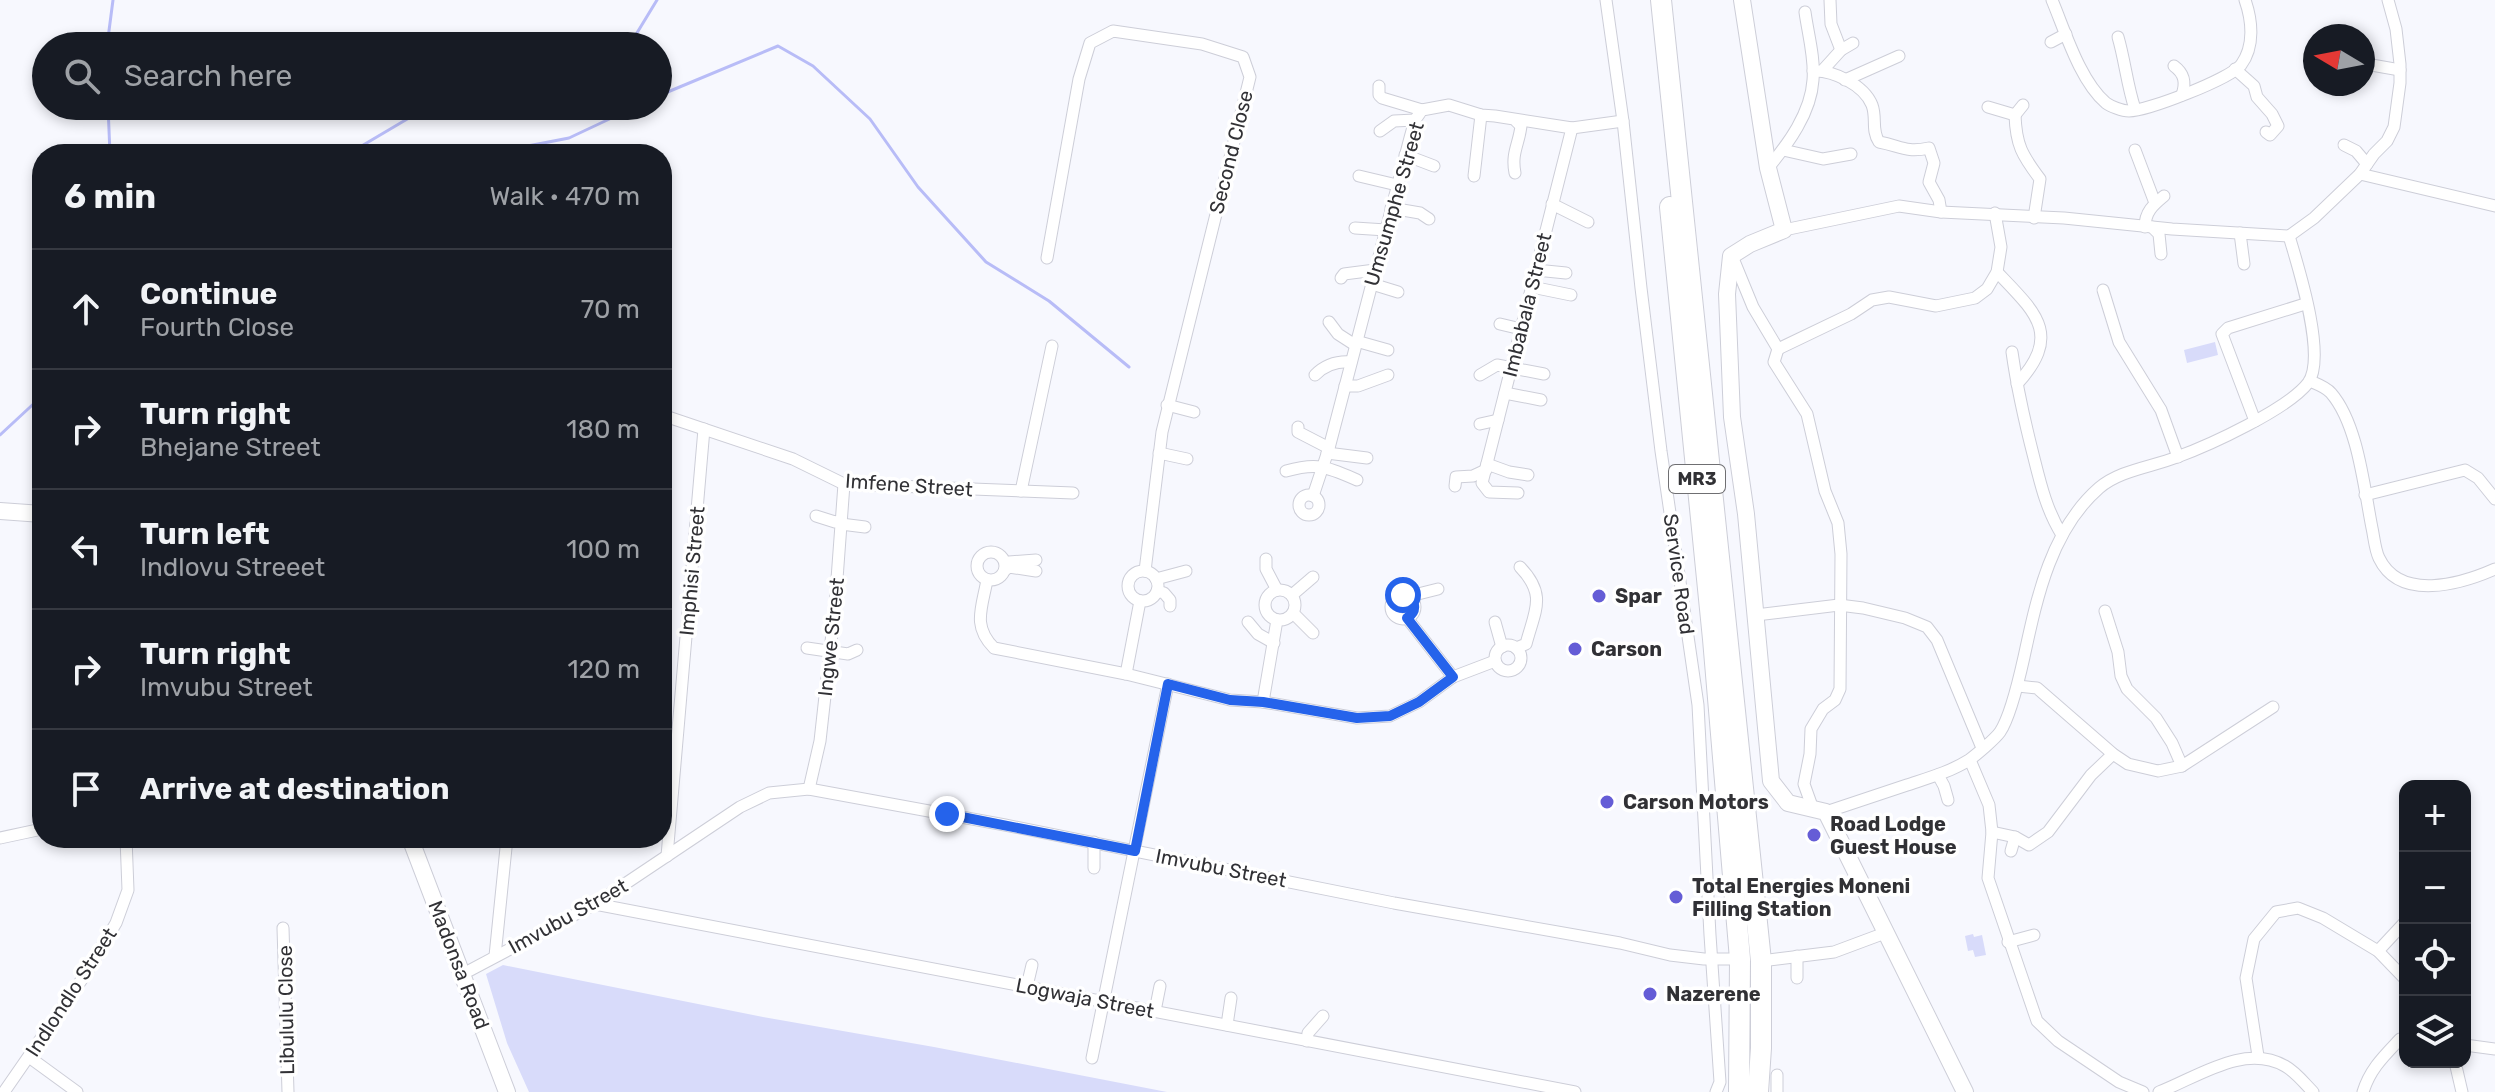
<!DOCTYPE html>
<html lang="en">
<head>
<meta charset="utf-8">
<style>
	body { margin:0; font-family:Rubik,sans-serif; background:#20242c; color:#f1f3f6 }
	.controls { position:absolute; right:24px; bottom:24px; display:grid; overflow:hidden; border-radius:16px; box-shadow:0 4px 12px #0003 }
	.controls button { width:72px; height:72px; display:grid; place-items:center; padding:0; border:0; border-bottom:2px solid #363941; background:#171b24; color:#f1f3f6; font:40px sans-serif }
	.compass { position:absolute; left:2303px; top:24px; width:72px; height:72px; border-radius:50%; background:#171b24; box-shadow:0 4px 12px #0003; rotate:280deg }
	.stop { position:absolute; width:24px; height:24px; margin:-18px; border:6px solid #2563eb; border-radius:50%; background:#fff }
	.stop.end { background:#2563eb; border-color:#fff; box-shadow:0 2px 8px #0008 }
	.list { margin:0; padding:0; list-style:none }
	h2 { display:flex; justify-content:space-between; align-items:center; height:104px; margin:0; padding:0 32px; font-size:34px }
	h2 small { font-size:26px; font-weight:400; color:#9ea1a6 }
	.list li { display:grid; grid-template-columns:52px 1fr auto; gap:24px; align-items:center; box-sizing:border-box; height:120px; padding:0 32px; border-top:2px solid #363941 }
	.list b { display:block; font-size:30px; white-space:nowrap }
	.list p { margin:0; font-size:26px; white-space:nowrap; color:#9ea1a6 }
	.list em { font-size:26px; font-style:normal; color:#9ea1a6 }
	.icon { flex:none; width:44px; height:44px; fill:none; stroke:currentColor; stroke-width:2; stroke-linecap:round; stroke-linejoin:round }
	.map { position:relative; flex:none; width:2495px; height:1092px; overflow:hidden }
	.search { position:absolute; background:#171b24; box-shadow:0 4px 12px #0003; left:32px; top:32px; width:640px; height:88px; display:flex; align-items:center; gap:20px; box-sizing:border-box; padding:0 28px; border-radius:44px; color:#9ea1a6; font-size:30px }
	.panel { position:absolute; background:#171b24; box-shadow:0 4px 12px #0003; left:32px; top:144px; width:640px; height:704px; border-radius:32px }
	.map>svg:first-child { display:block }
	.green { fill:#d8dbfa }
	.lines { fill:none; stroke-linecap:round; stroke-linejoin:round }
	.stream { stroke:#b8bcf7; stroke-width:3 }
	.street-casing { stroke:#cdced8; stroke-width:13 }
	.secondary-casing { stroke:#cdced8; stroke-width:18 }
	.highway-casing { stroke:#cdced8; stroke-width:22 }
	.street { stroke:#fff; stroke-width:11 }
	.secondary { stroke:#fff; stroke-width:16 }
	.highway { stroke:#fff; stroke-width:20 }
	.route { stroke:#2563eb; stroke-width:10 }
	.poi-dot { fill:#655dd6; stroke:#fff; stroke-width:3 }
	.labels { text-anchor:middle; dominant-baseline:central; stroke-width:7; stroke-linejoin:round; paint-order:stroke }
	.shield { fill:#fff; stroke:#6f6f72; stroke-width:2 }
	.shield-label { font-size:18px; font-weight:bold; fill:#313135 }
	.street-label { font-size:20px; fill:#313135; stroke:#fff }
	.poi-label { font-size:20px; font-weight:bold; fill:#313135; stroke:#fff; text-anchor:start }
</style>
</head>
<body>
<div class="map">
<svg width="2495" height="1092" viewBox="0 0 2495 1092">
	<rect width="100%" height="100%" fill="#f7f8fe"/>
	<g class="green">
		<polygon points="2215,342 2218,355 2187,363 2184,350"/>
		<polygon points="1973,934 1974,937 1982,935 1986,955 1975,957 1973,950 1968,951 1965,936"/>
		<polygon points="503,965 763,1017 934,1047 1167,1092 529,1092 507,1043 486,974"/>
	</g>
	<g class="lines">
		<g class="stream">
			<polyline points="107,46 113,0"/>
			<polyline points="629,46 657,0"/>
			<polyline points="658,96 778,46 813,66 870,119 918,187 986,262 1049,301 1129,367"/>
			<polyline points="108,106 110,154"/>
			<polyline points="348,154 414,115 437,106"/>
			<polyline points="487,154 569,138 637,106"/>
			<polyline points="0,435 42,396"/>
		</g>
		<defs>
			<g id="street">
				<polyline points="1606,0 1623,121 1641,288 1661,451 1698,705 1710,935 1720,1082 1716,1092"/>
				<polyline points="1830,0 1831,24 1841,50"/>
				<path d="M2052,0C2065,31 2080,81 2106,103C2110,106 2122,111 2129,111C2147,111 2230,79 2241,65C2255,46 2252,20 2245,0"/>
				<path d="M2118,37C2125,61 2127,85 2135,109"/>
				<polyline points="2051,42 2066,34"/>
				<polyline points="2366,64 2400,70"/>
				<path d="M2174,66C2185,74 2186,83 2182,95"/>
				<polyline points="2235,69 2254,86 2257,97 2272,114 2278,126 2270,135 2266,132"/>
				<path d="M1813,71C1833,70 1864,85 1872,105C1877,118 1871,130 1879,142C1901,146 1905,153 1929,148L1934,163L1929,182L1939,200L1941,212"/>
				<polyline points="1822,71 1841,50 1853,43"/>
				<polyline points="1845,80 1899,56"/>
				<polyline points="1379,86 1379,95 1382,98 1422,110"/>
				<path d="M1988,107L2015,115C2016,145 2022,155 2040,179L2034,218"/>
				<polyline points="2015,115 2023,105"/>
				<polyline points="1380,131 1394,121 1415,120"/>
				<polyline points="2344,145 2356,151 2367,164"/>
				<polyline points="1783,150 1823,159 1851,154"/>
				<polyline points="2135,150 2155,203"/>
				<polyline points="1405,155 1434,166"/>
				<path d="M1768,168C1788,144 1811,113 1813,80C1815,58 1808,34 1805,12"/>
				<path d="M1515,173C1511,153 1519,144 1521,126L1516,121"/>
				<polyline points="2360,174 2495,206"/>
				<polyline points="1359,176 1397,185"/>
				<polyline points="1474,176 1481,115"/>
				<polyline points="1552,204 1588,222"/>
				<polyline points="1391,208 1420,213 1429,219"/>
				<path d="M2145,227C2145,212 2153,205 2164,196"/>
				<polyline points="2152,227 2159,234 2161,254"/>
				<polyline points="1355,228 1386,230"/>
				<polyline points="1784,230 1899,206 1941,212 2064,218 2172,229 2289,236 2314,218 2360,174 2374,154 2387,141 2394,127 2400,83 2400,64 2396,29 2388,0"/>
				<polyline points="2240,233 2244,264"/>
				<polyline points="1732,256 1753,307 1778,349 1774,362 1807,414 1825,491 1838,523 1841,554 1840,689 1835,700 1823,709 1811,729 1810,754 1804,784 1813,809"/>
				<polyline points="1047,258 1079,79 1090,43 1113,31 1202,44 1243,57 1250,77 1162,432 1145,571"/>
				<polyline points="1536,270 1566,273"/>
				<path d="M1997,272C2035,312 2063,334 2017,384"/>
				<polyline points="1341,278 1344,274 1375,270"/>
				<polyline points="1372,284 1398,292"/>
				<polyline points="1532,287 1571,295"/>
				<polyline points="2103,290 2119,342 2161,410 2178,457"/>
				<polyline points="1329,322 1338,334 1355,345"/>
				<polyline points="1500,324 1521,329"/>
				<polyline points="1356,341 1388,350"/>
				<polyline points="1778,349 1851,314 1872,300 1889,297 1936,306 1975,298 1987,289 1997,272 2001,247 1995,213"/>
				<path d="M2012,352C2017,388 2025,423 2034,458C2041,486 2047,511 2062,535"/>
				<path d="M1315,375C1325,365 1338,361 1351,362"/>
				<polyline points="1480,375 1497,365 1544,374"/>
				<path d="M2310,381C2317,384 2326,387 2331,393C2358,424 2364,488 2372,528C2374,537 2375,550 2379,558C2400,602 2461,584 2495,569"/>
				<polyline points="1345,386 1358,386 1388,375"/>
				<polyline points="1505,393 1541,400"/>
				<polyline points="1167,405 1194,412"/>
				<polyline points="662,415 793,459 844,484 1073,493"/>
				<polyline points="2255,421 2222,334 2228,328 2305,304"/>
				<polyline points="1480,424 1498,420"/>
				<polyline points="1298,427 1298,432 1329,448"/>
				<polyline points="1159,453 1187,459"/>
				<polyline points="1327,453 1367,458"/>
				<polyline points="1487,464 1509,472 1528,475"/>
				<path d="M1286,471C1318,462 1327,467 1357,480"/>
				<polyline points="1455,486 1456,477 1473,476 1486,470"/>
				<polyline points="1021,491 1052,346"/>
				<polyline points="1518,493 1489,492 1482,483 1572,128"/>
				<polyline points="2365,495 2465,470 2478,478 2495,499"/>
				<circle cx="1309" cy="505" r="10"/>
				<polyline points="1313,496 1329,448 1410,138 1415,120 1422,110 1449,105 1481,115 1495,116 1572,128 1623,121"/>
				<polyline points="816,516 835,522 841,521"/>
				<polyline points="841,524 865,527"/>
				<circle cx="991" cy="566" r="14"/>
				<polyline points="1266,559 1266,569 1277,590"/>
				<polyline points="1009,562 1036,560"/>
				<polyline points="1005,570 1009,567 1036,571"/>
				<circle cx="1143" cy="586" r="15"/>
				<polyline points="1156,579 1186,571"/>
				<path d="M987,580C982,608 972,626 994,648L1126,674L1230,700L1263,702L1357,718L1390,716L1419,702L1453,677L1495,661"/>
				<circle cx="1280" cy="605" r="15"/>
				<polyline points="1157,591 1164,593 1170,600 1170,606"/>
				<polyline points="1292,595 1313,577"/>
				<circle cx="1403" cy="607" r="12"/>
				<polyline points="1412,599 1418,594 1438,589"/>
				<polyline points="2105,611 2118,652 2121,676 2127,689 2156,718 2172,743 2182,766"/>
				<polyline points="1293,613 1313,633"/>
				<polyline points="1756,615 1839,605 1863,608 1905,618 1927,627 1937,640 1982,748"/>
				<polyline points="1407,618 1453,677"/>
				<polyline points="1248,622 1258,634 1274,643"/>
				<polyline points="1495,622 1502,647"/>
				<circle cx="1508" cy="658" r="13"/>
				<polyline points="807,648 848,654 857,650"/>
				<path d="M1516,648L1526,644C1535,610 1547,595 1520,567"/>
				<polyline points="1126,674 1140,601"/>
				<polyline points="2018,686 2037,688 2113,754 2128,764 2158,771 2182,766 2273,707"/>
				<polyline points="1263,702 1277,620"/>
				<polyline points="1970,760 1989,805 1992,832 1988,878 2037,1021 2058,1041 2119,1082 2143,1092"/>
				<polyline points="1938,775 1944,786 1948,800"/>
				<polyline points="809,789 820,741 835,606 844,484"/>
				<path d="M1826,812C1853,803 1880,794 1907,785C1928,778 1950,772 1969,760C1976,755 1995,739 2000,732C2010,717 2020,675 2024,657C2037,597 2051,530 2099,488C2120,470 2152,467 2177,457C2210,445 2288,409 2308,383C2327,357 2298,266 2289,236"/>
				<polyline points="1992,832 2015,837 2029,845 2048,832 2091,775 2113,754"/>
				<polyline points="0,838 42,829"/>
				<polyline points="1094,842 1094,868"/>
				<polyline points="2011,851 2015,837"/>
				<polyline points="667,856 704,429"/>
				<polyline points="595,904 1575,1092"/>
				<polyline points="283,928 288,1092"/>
				<polyline points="2008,942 2034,935"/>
				<polyline points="2378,951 2405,922"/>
				<polyline points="495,956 507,838"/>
				<polyline points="1797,956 1797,978"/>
				<polyline points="1761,961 1834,952 1885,933"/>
				<polyline points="463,974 595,904 740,807 769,793 809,789 1005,825 1394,903 1620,943 1670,955 1704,959 1740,959"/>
				<polyline points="1027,986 1032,965"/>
				<polyline points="1155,1011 1160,986"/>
				<polyline points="1227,1025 1231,998"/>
				<polyline points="1307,1041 1308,1033 1323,1016"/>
				<polyline points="2465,1045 2495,1049"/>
				<polyline points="2258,1056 2246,978 2254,939 2276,912 2298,908 2323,918 2378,951 2405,979"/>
				<polyline points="29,1057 77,1092"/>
				<polyline points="1092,1058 1168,684"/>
				<polyline points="2455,1062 2462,1092"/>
				<polyline points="1777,1075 1777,1092"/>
				<polyline points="4,1092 87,972 116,923 128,890 126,838"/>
				<path d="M2159,1092C2198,1077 2244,1043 2285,1066C2296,1072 2305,1084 2313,1092"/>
				<path d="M2363,1092C2370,1069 2384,1056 2400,1039"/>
			</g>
			<g id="secondary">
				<polyline points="1742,0 1768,168 1784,230 1750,244 1731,256 1727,294 1732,417 1746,514 1771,781 1788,803 1826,812 1965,1092"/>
				<polyline points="0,511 42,514"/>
				<polyline points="410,838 507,1092"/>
			</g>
			<g id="highway">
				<polyline points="1661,0 1761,961 1761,1048 1758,1092"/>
				<polyline points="1670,207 1713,639 1740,959 1739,1092"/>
			</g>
		</defs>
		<use href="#street" class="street-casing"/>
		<use href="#secondary" class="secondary-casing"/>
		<use href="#highway" class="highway-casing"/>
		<use href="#street" class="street"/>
		<use href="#secondary" class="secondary"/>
		<use href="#highway" class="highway"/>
	</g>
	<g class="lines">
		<path class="route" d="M947,814L1135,851L1168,684L1230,700L1263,702L1357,718L1390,716L1419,702L1453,677L1407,618C1418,611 1416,598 1403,595"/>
	</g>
	<g class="poi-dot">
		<circle cx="1599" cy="596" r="8"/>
		<circle cx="1575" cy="649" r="8"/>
		<circle cx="1607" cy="802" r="8"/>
		<circle cx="1814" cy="835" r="8"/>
		<circle cx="1676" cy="897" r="8"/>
		<circle cx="1650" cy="994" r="8"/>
	</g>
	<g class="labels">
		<rect class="shield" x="1669" y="465" width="56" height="28" rx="6"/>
		<g class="shield-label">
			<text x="1697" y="479">MR3</text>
		</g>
		<g class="street-label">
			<text transform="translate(1231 152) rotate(-76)">Second Close</text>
			<text transform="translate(1394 204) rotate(-74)">Umsumphe Street</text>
			<text transform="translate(1527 305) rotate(-76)">Imbabala Street</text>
			<text transform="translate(909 485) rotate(4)">Imfene Street</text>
			<text transform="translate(692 571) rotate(-85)">Imphisi Street</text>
			<text transform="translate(1679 574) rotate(82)">Service Road</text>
			<text transform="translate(831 637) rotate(-84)">Ingwe Street</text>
			<text transform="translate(1221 868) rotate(11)">Imvubu Street</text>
			<text transform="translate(568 916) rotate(-29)">Imvubu Street</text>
			<text transform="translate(459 965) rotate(69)">Madonsa Road</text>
			<text transform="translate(71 992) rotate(-57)">Indlondlo Street</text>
			<text transform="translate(1085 998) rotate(11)">Logwaja Street</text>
			<text transform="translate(286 1010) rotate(-91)">Libululu Close</text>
		</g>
		<g class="poi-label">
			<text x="1615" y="596">Spar</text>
			<text x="1591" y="649">Carson</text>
			<text x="1623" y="802">Carson Motors</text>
			<text x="1830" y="824">Road Lodge<tspan x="1830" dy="23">Guest House</tspan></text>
			<text x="1692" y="886">Total Energies Moneni<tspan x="1692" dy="23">Filling Station</tspan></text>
			<text x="1666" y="994">Nazerene</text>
		</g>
	</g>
</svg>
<div class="controls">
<button>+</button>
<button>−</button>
<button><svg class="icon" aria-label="locate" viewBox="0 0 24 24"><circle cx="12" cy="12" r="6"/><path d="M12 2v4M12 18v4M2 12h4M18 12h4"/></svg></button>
<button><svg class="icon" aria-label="layers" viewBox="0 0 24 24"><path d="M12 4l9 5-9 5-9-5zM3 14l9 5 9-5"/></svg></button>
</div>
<svg class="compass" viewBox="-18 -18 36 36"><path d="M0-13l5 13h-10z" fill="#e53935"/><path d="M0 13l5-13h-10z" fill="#9ea1a6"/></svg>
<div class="stop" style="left:1403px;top:595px"></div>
<div class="stop end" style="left:947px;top:814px"></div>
<div class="search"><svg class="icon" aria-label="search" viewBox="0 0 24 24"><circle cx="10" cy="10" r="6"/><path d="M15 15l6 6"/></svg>Search here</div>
<section class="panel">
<h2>6 min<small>Walk · 470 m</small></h2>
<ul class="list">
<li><svg class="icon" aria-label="ahead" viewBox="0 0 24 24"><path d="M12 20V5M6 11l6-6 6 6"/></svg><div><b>Continue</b><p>Fourth Close</p></div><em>70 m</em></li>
<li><svg class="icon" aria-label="right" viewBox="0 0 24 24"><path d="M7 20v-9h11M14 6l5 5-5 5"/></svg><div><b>Turn right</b><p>Bhejane Street</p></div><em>180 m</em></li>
<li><svg class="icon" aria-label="left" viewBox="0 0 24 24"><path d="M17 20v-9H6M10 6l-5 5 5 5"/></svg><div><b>Turn left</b><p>Indlovu Streeet</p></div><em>100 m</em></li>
<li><svg class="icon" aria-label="right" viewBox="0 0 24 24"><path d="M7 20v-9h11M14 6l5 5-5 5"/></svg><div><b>Turn right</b><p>Imvubu Street</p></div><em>120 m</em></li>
<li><svg class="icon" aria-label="arrive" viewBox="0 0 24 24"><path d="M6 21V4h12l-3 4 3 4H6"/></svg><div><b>Arrive at destination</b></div></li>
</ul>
</section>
</div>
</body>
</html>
